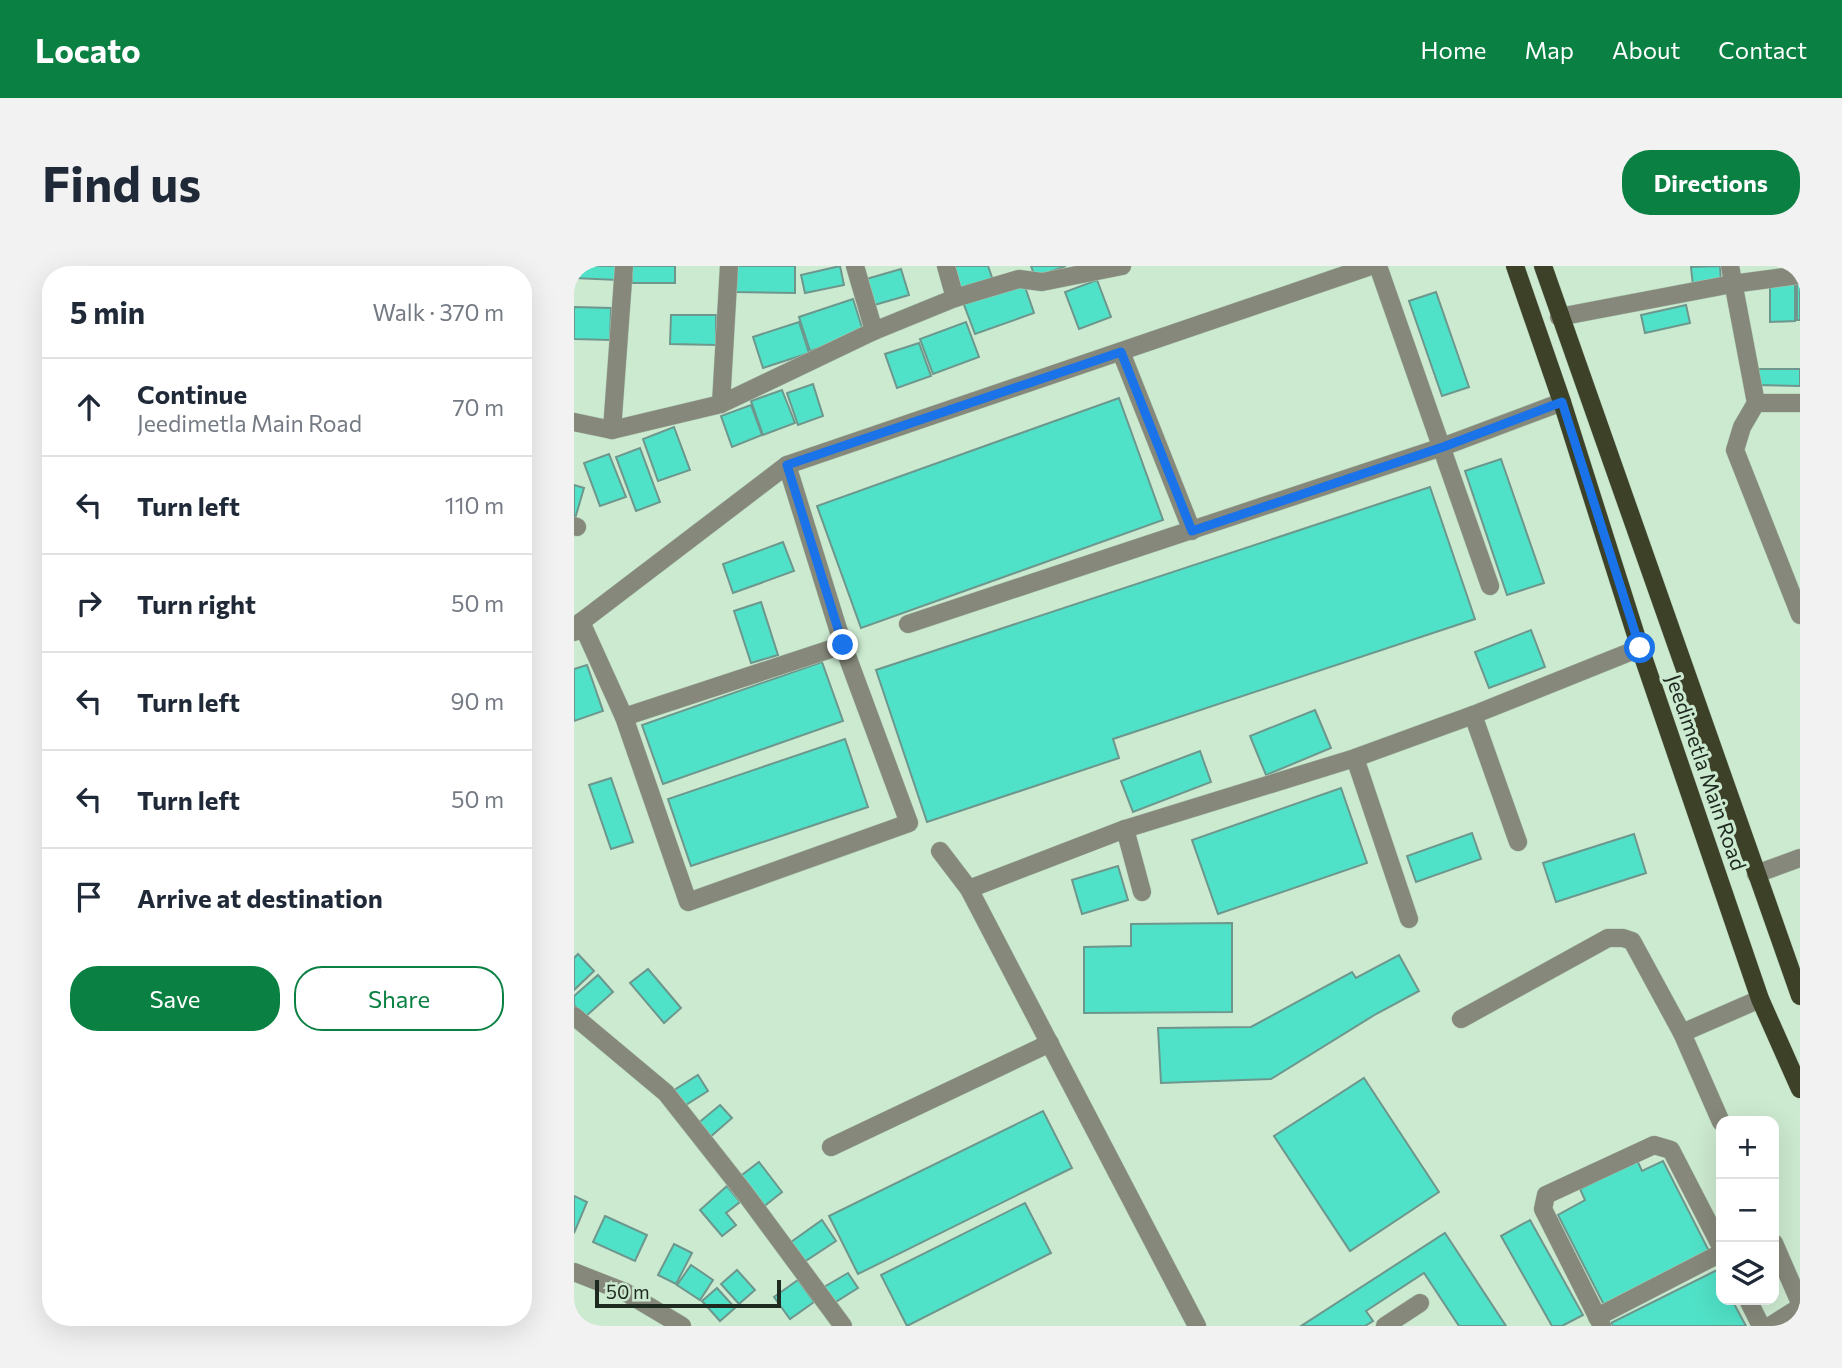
<!DOCTYPE html>
<html lang="en">
<head>
<meta charset="utf-8">
<style>
	body { margin:0; font-family:Commissioner,sans-serif; background:#f2f2f3; color:#1f2937 }
	.controls { position:absolute; right:21px; bottom:21px; display:grid; overflow:hidden; border-radius:14px; box-shadow:0 7px 28px #0002 }
	.controls button { width:63px; height:63px; display:grid; place-items:center; padding:0; border:0; border-bottom:2px solid #e0e1e3; background:#fff; color:#1f2937; font:35px sans-serif }
	.scale { position:absolute; left:21px; bottom:18px; width:186px; box-sizing:border-box; padding-left:7px; border:4px solid #1e291f; border-top:0; font-size:19px; line-height:24px; white-space:nowrap; color:#1e291f; -webkit-text-stroke:5px #ccead0; paint-order:stroke }
	.stop { position:absolute; width:21px; height:21px; margin:-16px; border:5px solid #1a73e8; border-radius:50%; background:#fff }
	.stop.end { background:#1a73e8; border-color:#fff; box-shadow:0 2px 7px #0008 }
	.list { margin:0; padding:0; list-style:none }
	h2 { display:flex; justify-content:space-between; align-items:center; height:91px; margin:0; padding:0 28px; font-size:30px }
	h2 small { font-size:23px; font-weight:400; color:#747a83 }
	.list li { display:grid; grid-template-columns:46px 1fr auto; gap:21px; align-items:center; box-sizing:border-box; height:98px; padding:0 28px; border-top:2px solid #e0e1e3 }
	.list b { display:block; font-size:26px; white-space:nowrap }
	.list p { margin:0; font-size:23px; white-space:nowrap; color:#747a83 }
	.list em { font-size:23px; font-style:normal; color:#747a83 }
	.actions { display:flex; gap:14px; padding:21px 28px }
	.actions a { flex:1; padding:16px 0; border:2px solid #0b8043; border-radius:28px; text-align:center; font-size:24px; color:#0b8043 }
	.actions .main { background:#0b8043; color:#fff }
	.icon { flex:none; width:38px; height:38px; fill:none; stroke:currentColor; stroke-width:2; stroke-linecap:round; stroke-linejoin:round }
	.map { position:relative; flex:none; width:1226px; height:1060px; overflow:hidden; border-radius:28px }
	header { display:flex; align-items:center; gap:42px; box-sizing:border-box; height:98px; padding:0 35px; background:#0b8043; color:#fff }
	header strong { font-size:33px }
	nav { display:flex; gap:38px; margin-inline-start:auto; font-size:24px }
	.intro { display:flex; align-items:center; justify-content:space-between; box-sizing:border-box; height:168px; padding:0 42px }
	h1 { margin:0; font-size:49px }
	.button { padding:18px 32px; border-radius:28px; background:#0b8043; color:#fff; font-size:24px; font-weight:700 }
	main { display:flex; gap:42px; padding:0 42px }
	aside { flex:1; background:#fff; border-radius:28px; box-shadow:0 7px 28px #0002 }
	.map>svg:first-child { display:block }
	.building { fill:#50e2c8; stroke:#6d978d; stroke-width:2 }
	.lines { fill:none; stroke-linecap:round; stroke-linejoin:round }
	.minor-casing { stroke:#adc7b0; stroke-width:19 }
	.major-casing { stroke:#adc7b0; stroke-width:19 }
	.minor { stroke:#85887a; stroke-width:18 }
	.major { stroke:#3c4128; stroke-width:18 }
	.route { stroke:#1a73e8; stroke-width:9 }
	.labels { text-anchor:middle; dominant-baseline:central; stroke-width:6; stroke-linejoin:round; paint-order:stroke }
	.street-label { font-size:21px; fill:#1e291f; stroke:#ccead0 }
</style>
</head>
<body>
<header>
<strong>Locato</strong>
<nav><a>Home</a><a>Map</a><a>About</a><a>Contact</a></nav>
</header>
<div class="intro"><h1>Find us</h1><a class="button">Directions</a></div>
<main>
<aside>
<h2>5 min<small>Walk · 370 m</small></h2>
<ul class="list">
<li><svg class="icon" aria-label="ahead" viewBox="0 0 24 24"><path d="M12 20V5M6 11l6-6 6 6"/></svg><div><b>Continue</b><p>Jeedimetla Main Road</p></div><em>70 m</em></li>
<li><svg class="icon" aria-label="left" viewBox="0 0 24 24"><path d="M17 20v-9H6M10 6l-5 5 5 5"/></svg><div><b>Turn left</b></div><em>110 m</em></li>
<li><svg class="icon" aria-label="right" viewBox="0 0 24 24"><path d="M7 20v-9h11M14 6l5 5-5 5"/></svg><div><b>Turn right</b></div><em>50 m</em></li>
<li><svg class="icon" aria-label="left" viewBox="0 0 24 24"><path d="M17 20v-9H6M10 6l-5 5 5 5"/></svg><div><b>Turn left</b></div><em>90 m</em></li>
<li><svg class="icon" aria-label="left" viewBox="0 0 24 24"><path d="M17 20v-9H6M10 6l-5 5 5 5"/></svg><div><b>Turn left</b></div><em>50 m</em></li>
<li><svg class="icon" aria-label="arrive" viewBox="0 0 24 24"><path d="M6 21V4h12l-3 4 3 4H6"/></svg><div><b>Arrive at destination</b></div></li>
</ul>
<div class="actions"><a class="main">Save</a><a>Share</a></div>
</aside>
<div class="map">
<svg width="1226" height="1060" viewBox="0 0 1226 1060">
	<rect width="100%" height="100%" fill="#ccead0"/>
	<g class="building">
		<polygon points="0,0 43,0 43,14 0,12"/>
		<rect x="58" y="0" width="43" height="17"/>
		<polygon points="163,0 221,0 221,27 162,26"/>
		<polygon points="266,0 270,19 231,27 227,9"/>
		<polygon points="377,0 414,0 420,17 386,28"/>
		<polygon points="457,0 492,0 461,11"/>
		<polygon points="1146,0 1147,17 1119,20 1117,1"/>
		<polygon points="327,3 335,29 297,40 289,14"/>
		<polygon points="523,14 537,51 505,63 491,26"/>
		<polygon points="449,15 460,47 401,68 389,36"/>
		<polygon points="1196,18 1221,18 1221,55 1196,56"/>
		<rect x="1223" y="18" width="3" height="36"/>
		<polygon points="862,26 895,121 868,130 835,35"/>
		<polygon points="279,33 290,68 236,85 225,51"/>
		<polygon points="1112,39 1116,57 1071,67 1067,49"/>
		<polygon points="0,41 37,42 36,74 0,73"/>
		<polygon points="97,49 142,49 142,79 96,78"/>
		<polygon points="225,56 235,87 189,102 179,71"/>
		<polygon points="392,56 405,91 359,108 346,73"/>
		<polygon points="345,77 357,110 323,122 311,88"/>
		<polygon points="1180,103 1226,103 1226,120 1180,119"/>
		<polygon points="239,118 249,150 224,159 213,127"/>
		<polygon points="208,124 221,157 189,169 177,135"/>
		<polygon points="545,132 589,254 287,362 243,240"/>
		<polygon points="177,139 188,169 158,181 147,150"/>
		<polygon points="100,161 116,204 84,215 69,173"/>
		<polygon points="66,182 86,236 62,245 42,191"/>
		<polygon points="35,188 52,231 26,240 10,197"/>
		<polygon points="927,193 970,317 933,329 891,205"/>
		<polygon points="0,219 10,222 0,256"/>
		<polygon points="856,221 901,353 539,473 545,492 353,556 302,404"/>
		<polygon points="209,276 220,305 159,327 149,298"/>
		<polygon points="187,336 204,389 177,397 160,345"/>
		<polygon points="957,364 971,401 915,422 901,386"/>
		<polygon points="248,396 269,455 89,518 68,459"/>
		<polygon points="13,399 29,445 0,455 0,403"/>
		<polygon points="741,444 757,482 692,509 676,470"/>
		<polygon points="271,473 294,541 117,600 94,533"/>
		<polygon points="626,485 637,516 559,546 547,515"/>
		<polygon points="37,512 59,576 37,583 15,519"/>
		<polygon points="767,522 793,597 644,648 618,574"/>
		<polygon points="898,567 907,593 842,616 833,590"/>
		<polygon points="1060,568 1072,607 982,636 969,597"/>
		<polygon points="544,600 554,634 508,648 498,614"/>
		<polygon points="658,657 658,746 510,747 510,681 557,680 557,658"/>
		<polygon points="4,688 20,705 0,724 0,692"/>
		<polygon points="825,689 845,725 802,748 697,813 587,817 584,762 677,761 778,706 782,712"/>
		<polygon points="74,703 107,742 90,757 56,717"/>
		<polygon points="24,709 39,726 11,751 0,739 0,730"/>
		<polygon points="124,809 134,825 107,842 97,826"/>
		<polygon points="790,812 865,926 776,985 700,870"/>
		<polygon points="146,839 158,852 135,872 123,858"/>
		<polygon points="469,845 498,902 284,1008 255,950"/>
		<polygon points="1063,894 1068,905 1089,895 1135,985 1030,1039 984,949 1011,934 1006,923"/>
		<polygon points="185,896 208,926 188,942 164,912"/>
		<polygon points="153,920 166,936 152,947 162,959 148,970 126,944"/>
		<polygon points="0,930 13,936 0,967"/>
		<polygon points="451,937 477,987 333,1060 307,1009"/>
		<polygon points="31,950 73,969 61,995 19,976"/>
		<polygon points="248,954 262,975 230,996 217,976"/>
		<polygon points="956,954 1009,1049 988,1060 978,1060 927,970"/>
		<polygon points="871,967 932,1060 885,1060 850,1007 792,1045 799,1055 791,1060 727,1060"/>
		<polygon points="100,978 118,987 102,1018 84,1009"/>
		<polygon points="117,999 139,1014 126,1034 103,1019"/>
		<polygon points="163,1004 181,1024 165,1038 147,1018"/>
		<polygon points="1143,1004 1147,1012 1147,1034 1158,1034 1172,1060 1039,1060 1037,1057"/>
		<polygon points="274,1007 284,1022 260,1037 250,1021"/>
		<polygon points="224,1014 240,1036 216,1053 200,1031"/>
		<polygon points="143,1022 161,1042 146,1055 128,1035"/>
	</g>
	<g class="lines">
		<defs>
			<g id="minor">
				<polyline points="281,0 300,65"/>
				<polyline points="372,0 381,32"/>
				<polyline points="804,0 916,320"/>
				<polyline points="1156,0 1182,137 1168,161 1161,184 1226,349"/>
				<polyline points="985,51 1158,18 1226,9"/>
				<polyline points="547,86 618,265"/>
				<polyline points="1182,137 1226,137"/>
				<polyline points="147,138 155,0"/>
				<polyline points="0,156 38,164 147,138 300,65 381,32 445,13 468,16 548,0"/>
				<polyline points="38,164 50,0"/>
				<polyline points="0,260 3,261"/>
				<polyline points="7,356 50,451 114,636 335,557 269,379 213,199"/>
				<polyline points="334,358 868,181 988,136"/>
				<polyline points="0,366 7,356 213,199 797,0"/>
				<polyline points="899,449 944,576"/>
				<polyline points="50,451 269,379"/>
				<polyline points="781,492 835,653"/>
				<polyline points="551,563 568,626"/>
				<polyline points="366,585 395,623 623,1060"/>
				<polyline points="1182,608 1226,592"/>
				<polyline points="395,623 551,563 781,492 899,449 1066,382"/>
				<polyline points="0,750 92,827 170,926 269,1060"/>
				<polyline points="887,753 1034,672 1049,672 1058,675 1108,767"/>
				<polyline points="1147,856 1108,767 1186,733"/>
				<polyline points="257,881 476,777"/>
				<polyline points="1200,977 1226,1037"/>
				<polyline points="0,1006 51,1026 108,1060"/>
				<polyline points="1174,1034 1187,1060"/>
				<polyline points="1023,1051 1147,987"/>
				<polyline points="811,1060 846,1037"/>
				<polyline points="1028,1060 969,943 972,929 1080,879 1097,884 1147,981"/>
				<polyline points="1196,1060 1226,1041"/>
			</g>
			<g id="major">
				<polyline points="941,0 988,136 1066,382 1186,733 1226,823"/>
				<polyline points="969,0 1226,730"/>
			</g>
		</defs>
		<use href="#minor" class="minor-casing"/>
		<use href="#major" class="major-casing"/>
		<use href="#minor" class="minor"/>
		<use href="#major" class="major"/>
	</g>
	<g class="lines">
		<polyline class="route" points="269,379 213,199 547,86 618,265 869,181 988,136 1066,382"/>
	</g>
	<g class="labels">
		<g class="street-label">
			<text transform="translate(1133 506) rotate(71)">Jeedimetla Main Road</text>
		</g>
	</g>
</svg>
<div class="controls">
<button>+</button>
<button>−</button>
<button><svg class="icon" aria-label="layers" viewBox="0 0 24 24"><path d="M12 4l9 5-9 5-9-5zM3 14l9 5 9-5"/></svg></button>
</div>
<div class="scale">50 m</div>
<div class="stop" style="left:1066px;top:382px"></div>
<div class="stop end" style="left:269px;top:379px"></div>
</div>
</main>
</body>
</html>
